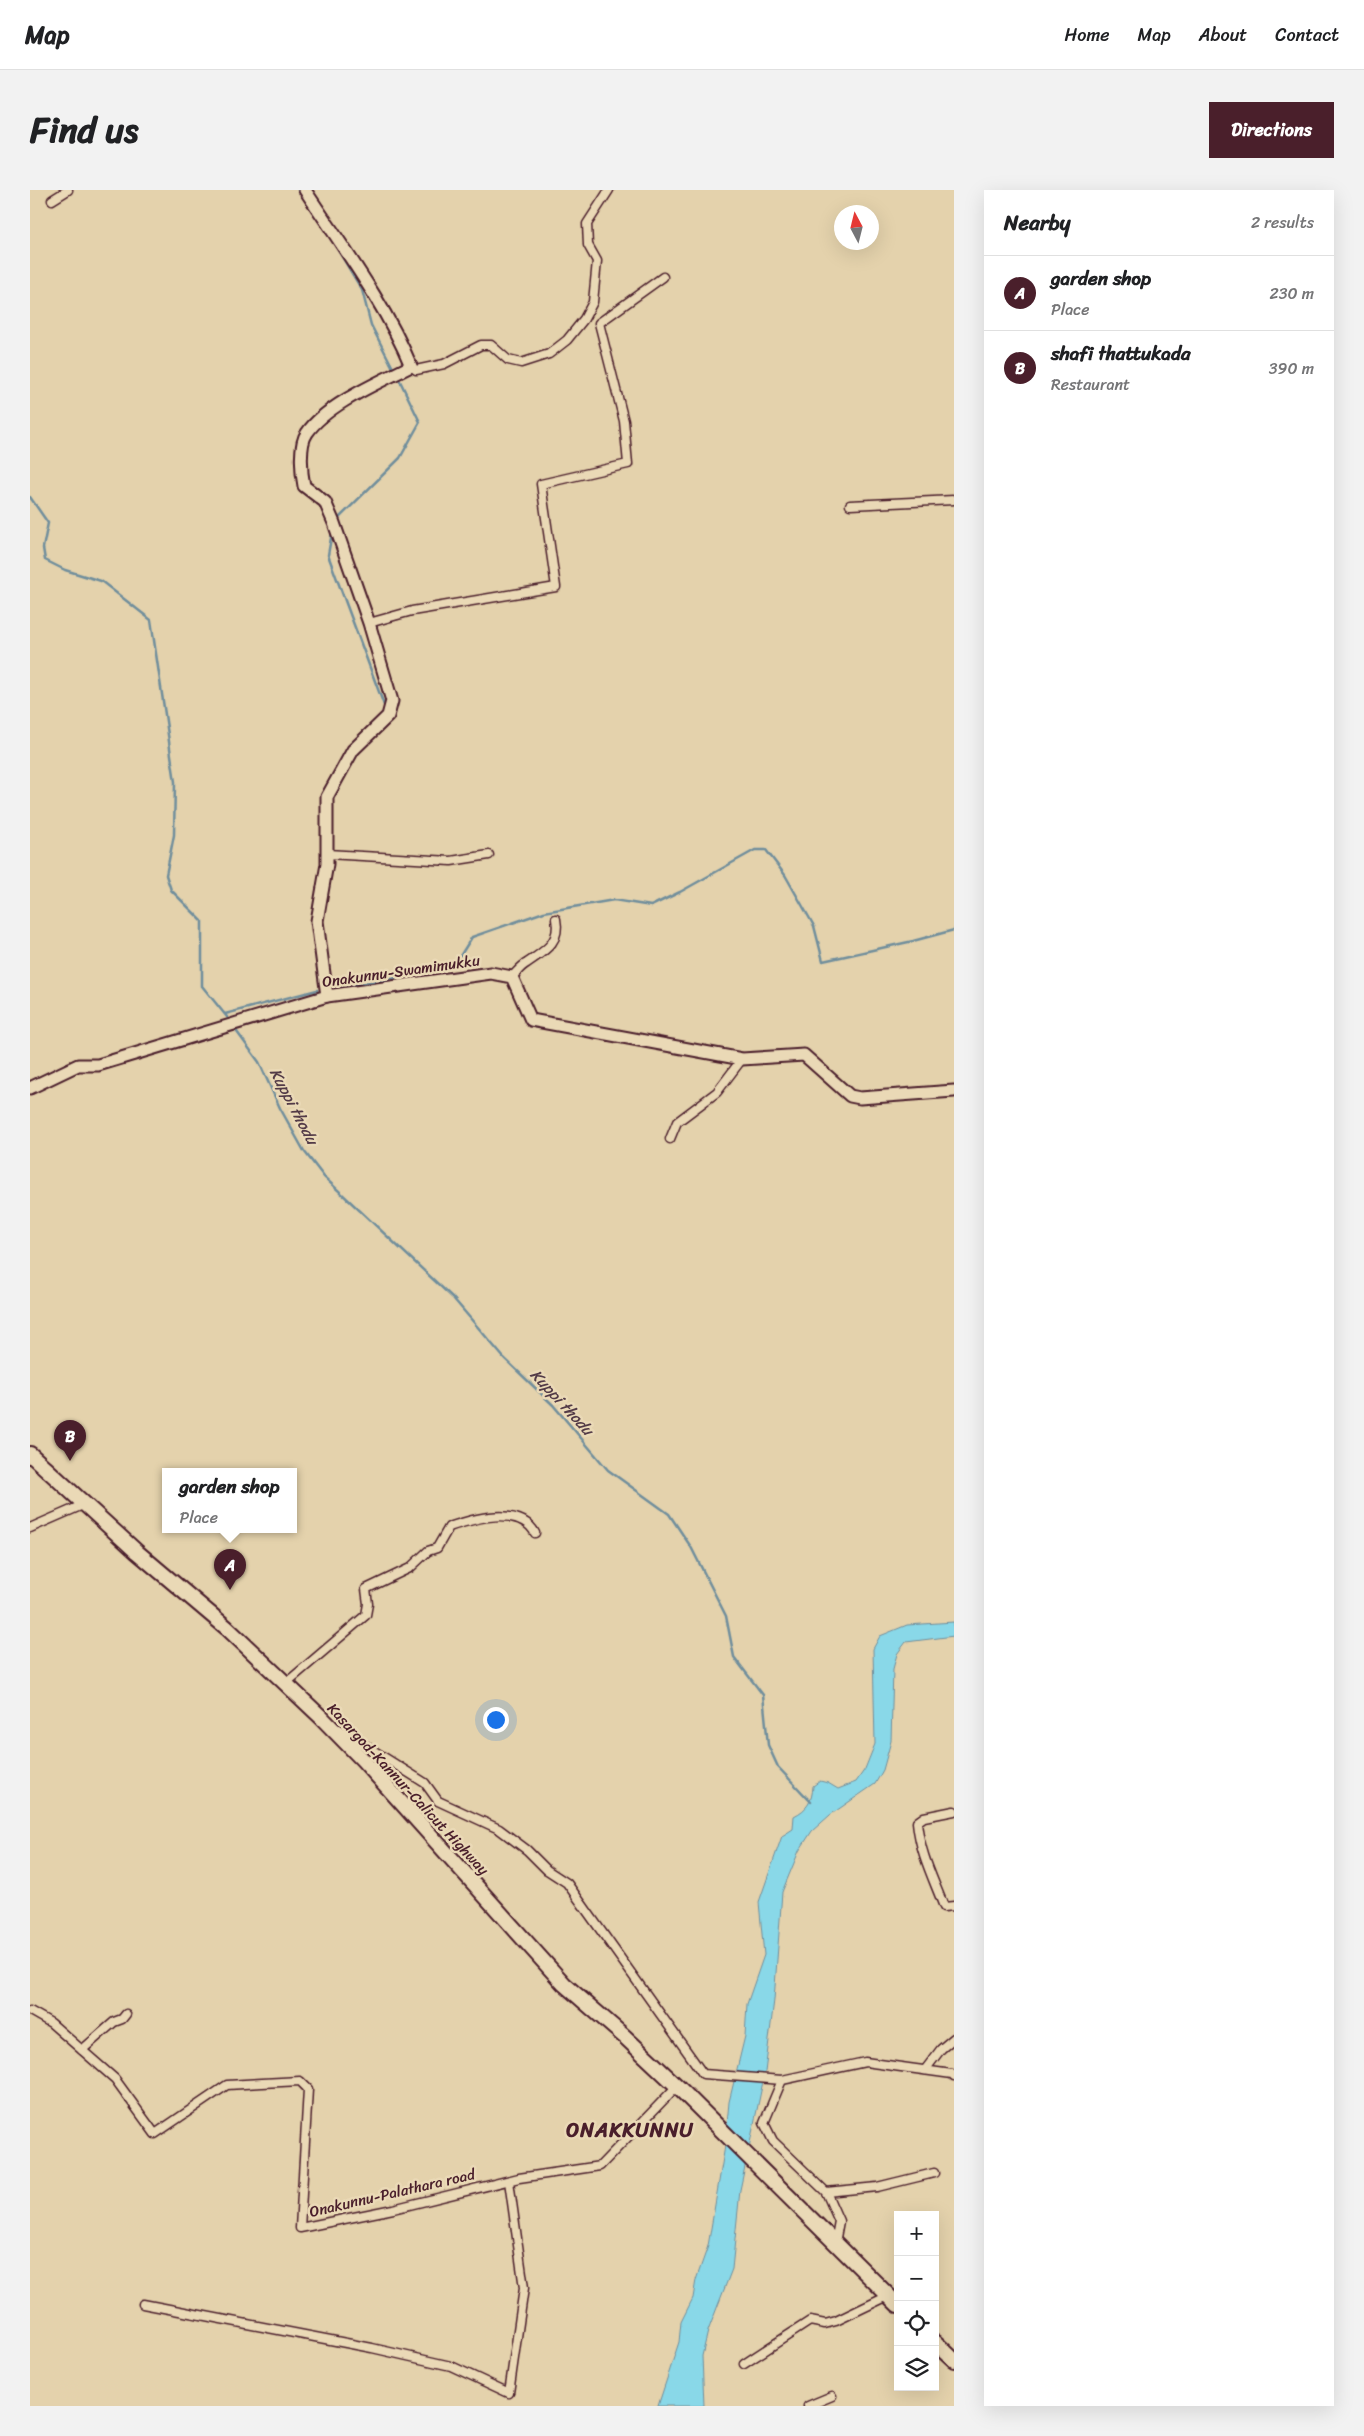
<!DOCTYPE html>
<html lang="en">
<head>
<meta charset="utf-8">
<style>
	body { margin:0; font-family:Sriracha,sans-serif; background:#f2f2f2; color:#202124 }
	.controls { position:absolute; right:15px; bottom:15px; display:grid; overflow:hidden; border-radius:0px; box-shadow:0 5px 20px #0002 }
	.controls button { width:45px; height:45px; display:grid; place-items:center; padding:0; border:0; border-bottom:1px solid #e0e0e0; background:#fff; color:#202124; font:25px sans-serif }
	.compass { position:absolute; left:804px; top:15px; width:45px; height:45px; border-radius:50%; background:#fff; box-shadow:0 5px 20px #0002; rotate:353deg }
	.you { position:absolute; left:465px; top:1529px; width:18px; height:18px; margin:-12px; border:4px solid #fff; border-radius:50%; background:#1a73e8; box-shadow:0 0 0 8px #1a73e833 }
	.badge { display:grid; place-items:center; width:32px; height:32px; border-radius:50%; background:#4a1f2b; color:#fff; font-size:16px; font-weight:700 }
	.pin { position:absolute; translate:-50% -41px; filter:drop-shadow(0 1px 2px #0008) }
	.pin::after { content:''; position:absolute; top:26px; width:18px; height:15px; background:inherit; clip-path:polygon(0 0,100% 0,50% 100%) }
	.popup { position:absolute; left:132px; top:1278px; width:135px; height:65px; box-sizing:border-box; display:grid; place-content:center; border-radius:0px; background:#fff; filter:drop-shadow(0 1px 4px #0005); font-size:16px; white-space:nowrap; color:#757577 }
	.popup b { font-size:19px; color:#202124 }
	.popup::after { content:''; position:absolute; left:50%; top:100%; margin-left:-10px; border:10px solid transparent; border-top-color:#fff }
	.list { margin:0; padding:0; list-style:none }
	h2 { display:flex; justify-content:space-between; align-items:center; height:65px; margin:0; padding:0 20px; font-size:21px }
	h2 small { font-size:16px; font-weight:400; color:#757577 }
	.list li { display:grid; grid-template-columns:32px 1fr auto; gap:15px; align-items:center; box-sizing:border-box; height:75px; padding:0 20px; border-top:1px solid #e0e0e0 }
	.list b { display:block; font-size:19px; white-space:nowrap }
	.list p { margin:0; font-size:16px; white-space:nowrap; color:#757577 }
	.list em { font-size:16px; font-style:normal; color:#757577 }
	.icon { flex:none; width:28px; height:28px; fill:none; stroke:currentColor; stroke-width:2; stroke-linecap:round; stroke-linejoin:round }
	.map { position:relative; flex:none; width:924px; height:2216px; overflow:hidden; border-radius:0px }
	header { display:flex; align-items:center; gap:30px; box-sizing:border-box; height:70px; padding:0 25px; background:#fff; border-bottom:1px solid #e0e0e0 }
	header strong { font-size:24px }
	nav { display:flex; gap:28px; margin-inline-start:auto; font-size:18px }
	.intro { display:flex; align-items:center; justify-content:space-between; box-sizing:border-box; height:120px; padding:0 30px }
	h1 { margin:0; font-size:35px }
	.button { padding:12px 22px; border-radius:0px; background:#4a1f2b; color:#fff; font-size:18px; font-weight:700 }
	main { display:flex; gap:30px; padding:0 30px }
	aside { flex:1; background:#fff; border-radius:0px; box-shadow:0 5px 20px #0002 }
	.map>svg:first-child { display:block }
	.water { fill:#89d8e8; stroke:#708e9c }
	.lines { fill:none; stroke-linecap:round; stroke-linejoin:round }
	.stream { stroke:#708e9c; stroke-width:2.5 }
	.street-casing { stroke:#4a1f2b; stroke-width:11 }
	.secondary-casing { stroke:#4a1f2b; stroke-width:15 }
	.highway-casing { stroke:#4a1f2b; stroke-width:18 }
	.street { stroke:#ead9b6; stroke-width:8 }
	.secondary { stroke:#ead9b6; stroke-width:11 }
	.highway { stroke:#ead9b6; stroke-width:14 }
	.labels { text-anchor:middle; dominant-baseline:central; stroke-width:5; stroke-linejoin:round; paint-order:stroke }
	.street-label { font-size:15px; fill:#4a1f2b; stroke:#ead9b6 }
	.water-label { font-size:16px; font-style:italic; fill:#533b47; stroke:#ead9b6 }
	.district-label { font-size:20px; font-weight:bold; letter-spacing:1px; fill:#4a1f2b; stroke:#ead9b6 }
</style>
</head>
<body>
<header>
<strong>Map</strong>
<nav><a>Home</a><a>Map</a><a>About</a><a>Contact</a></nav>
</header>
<div class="intro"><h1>Find us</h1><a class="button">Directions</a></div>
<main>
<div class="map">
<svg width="924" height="2216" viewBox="0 0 924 2216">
	<rect width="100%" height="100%" fill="#e4d2ac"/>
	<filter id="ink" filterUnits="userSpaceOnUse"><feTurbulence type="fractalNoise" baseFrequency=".02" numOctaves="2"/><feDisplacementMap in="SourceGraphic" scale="10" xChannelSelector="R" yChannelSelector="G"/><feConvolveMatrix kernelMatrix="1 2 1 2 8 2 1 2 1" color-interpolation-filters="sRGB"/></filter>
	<g filter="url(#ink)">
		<path class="water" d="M924,1432V1446L876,1452L867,1464L863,1479L861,1551L853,1580L845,1594L800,1625L782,1641L769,1661L752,1702L744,1810L735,1882L710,2000L702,2079L678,2141L672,2166L674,2216H628L649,2152L651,2132L663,2108L666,2090L678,2056L695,1956L699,1912L715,1846L717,1814L734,1765L729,1712L752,1646L763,1639L764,1626C778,1619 782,1611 783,1596L790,1591L798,1593L808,1599L826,1592L835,1579L845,1554L843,1459L850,1446L877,1435Z"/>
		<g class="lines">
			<g class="stream">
				<polyline points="268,0 272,6"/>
				<polyline points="302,50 332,100 341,135 363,178"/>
				<polyline points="0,307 18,333 13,358 15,370 35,380 71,391 121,430 145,592 144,645 136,685 141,700 172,731 172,796 197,827"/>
				<polyline points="307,330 370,268 390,232 370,191"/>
				<polyline points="302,342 298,365 355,518"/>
				<polyline points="306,798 402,781 427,771 442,747 514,722 584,710 621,716 650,702 725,660 736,660 755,685 784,736 793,771 883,751 924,740"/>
				<polyline points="195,824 287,800"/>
				<polyline points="207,842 229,872 250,918 274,961 294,987 423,1108 474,1168 523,1215 578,1280 639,1324 661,1357 696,1426 704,1467 733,1505 738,1555 748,1577 781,1612"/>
			</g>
			<defs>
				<g id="street">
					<polyline points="22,10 38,0"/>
					<polyline points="381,176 386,180 414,174 451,155 461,155 478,170 491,173 519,164 537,150 554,129 563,112 567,71 558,55 557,34 579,0"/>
					<polyline points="820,315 924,310"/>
					<polyline points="339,433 382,421 526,397 511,294 598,274 594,231 569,133 633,87"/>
					<polyline points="297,664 421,671 459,665"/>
					<path d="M482,787C487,782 491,776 497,773C514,761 531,753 526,729"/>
					<polyline points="640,949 647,932 687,902 712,869"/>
					<polyline points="0,1338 55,1314"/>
					<path d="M255,1494L336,1425L338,1414L336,1399L380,1378L398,1361L407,1358L419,1337C442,1329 490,1315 505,1343"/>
					<polyline points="309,1539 395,1593 408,1611 469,1639 497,1660 517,1680 537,1693 673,1884 752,1890 835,1872 922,1884 924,1886"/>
					<path d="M924,1621L894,1627L887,1632C890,1663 903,1688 914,1717L924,1716"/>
					<polyline points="0,1821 21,1833 85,1889 125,1944 197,1895 270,1891 278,1899 270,2038 363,2019 489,1988 570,1976 647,1896"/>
					<polyline points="52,1860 84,1832 92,1829 96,1824"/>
					<polyline points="895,1880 911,1859 924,1848"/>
					<polyline points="752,1890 734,1933 743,1951 796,2002 809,2031 805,2053"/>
					<polyline points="796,2002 847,1997 904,1983"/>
					<polyline points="113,2114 342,2158 421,2176 479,2203 494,2098 479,1991"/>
					<polyline points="714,2174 780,2131 795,2134 806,2131 858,2106"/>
					<polyline points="778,2216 802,2206"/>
				</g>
				<g id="secondary">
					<path d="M275,0C311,55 356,115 381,176C350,192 297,214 277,243C269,254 271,282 274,296L295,312L304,333L339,433L362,511L358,526L323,560L297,607V674L287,731L297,806"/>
					<polyline points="0,898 48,875 68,875 297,806 461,783 482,787 501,830 712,869 774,865 820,906 830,908 924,901"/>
				</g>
				<g id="highway">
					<polyline points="0,1264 107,1362 197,1438 291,1527 333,1570 534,1794 595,1847 647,1896 868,2115"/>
					<polyline points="905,2152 924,2170"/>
				</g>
			</defs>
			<use href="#street" class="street-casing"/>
			<use href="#secondary" class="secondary-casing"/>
			<use href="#highway" class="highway-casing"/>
			<use href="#street" class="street"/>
			<use href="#secondary" class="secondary"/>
			<use href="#highway" class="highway"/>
		</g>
	</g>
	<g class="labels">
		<g class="street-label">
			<text transform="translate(371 781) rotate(-8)">Onakunnu-Swamimukku</text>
			<text transform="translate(378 1599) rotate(47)">Kasargod-Kannur-Calicut Highway</text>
			<text transform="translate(362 2003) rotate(-13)">Onakunnu-Palathara road</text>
		</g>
		<g class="water-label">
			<text transform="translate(264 916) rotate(62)">Kuppi thodu</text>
			<text transform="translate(532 1212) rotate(47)">Kuppi thodu</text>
		</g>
		<g class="district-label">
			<text x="600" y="1940">ONAKKUNNU</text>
		</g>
	</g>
</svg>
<div class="controls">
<button>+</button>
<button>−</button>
<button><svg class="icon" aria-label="locate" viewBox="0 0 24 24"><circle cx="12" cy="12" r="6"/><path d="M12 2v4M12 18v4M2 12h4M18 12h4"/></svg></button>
<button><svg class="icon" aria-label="layers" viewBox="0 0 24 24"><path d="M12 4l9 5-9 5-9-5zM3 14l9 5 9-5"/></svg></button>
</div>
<svg class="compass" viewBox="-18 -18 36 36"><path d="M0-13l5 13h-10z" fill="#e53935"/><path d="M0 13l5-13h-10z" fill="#757577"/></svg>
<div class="you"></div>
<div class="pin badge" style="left:200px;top:1400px">A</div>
<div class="popup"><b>garden shop</b>Place</div>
<div class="pin badge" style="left:40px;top:1271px">B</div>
</div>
<aside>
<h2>Nearby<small>2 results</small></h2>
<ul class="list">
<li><span class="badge">A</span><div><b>garden shop</b><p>Place</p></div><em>230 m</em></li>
<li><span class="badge">B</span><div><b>shafi thattukada</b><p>Restaurant</p></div><em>390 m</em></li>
</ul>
</aside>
</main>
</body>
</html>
